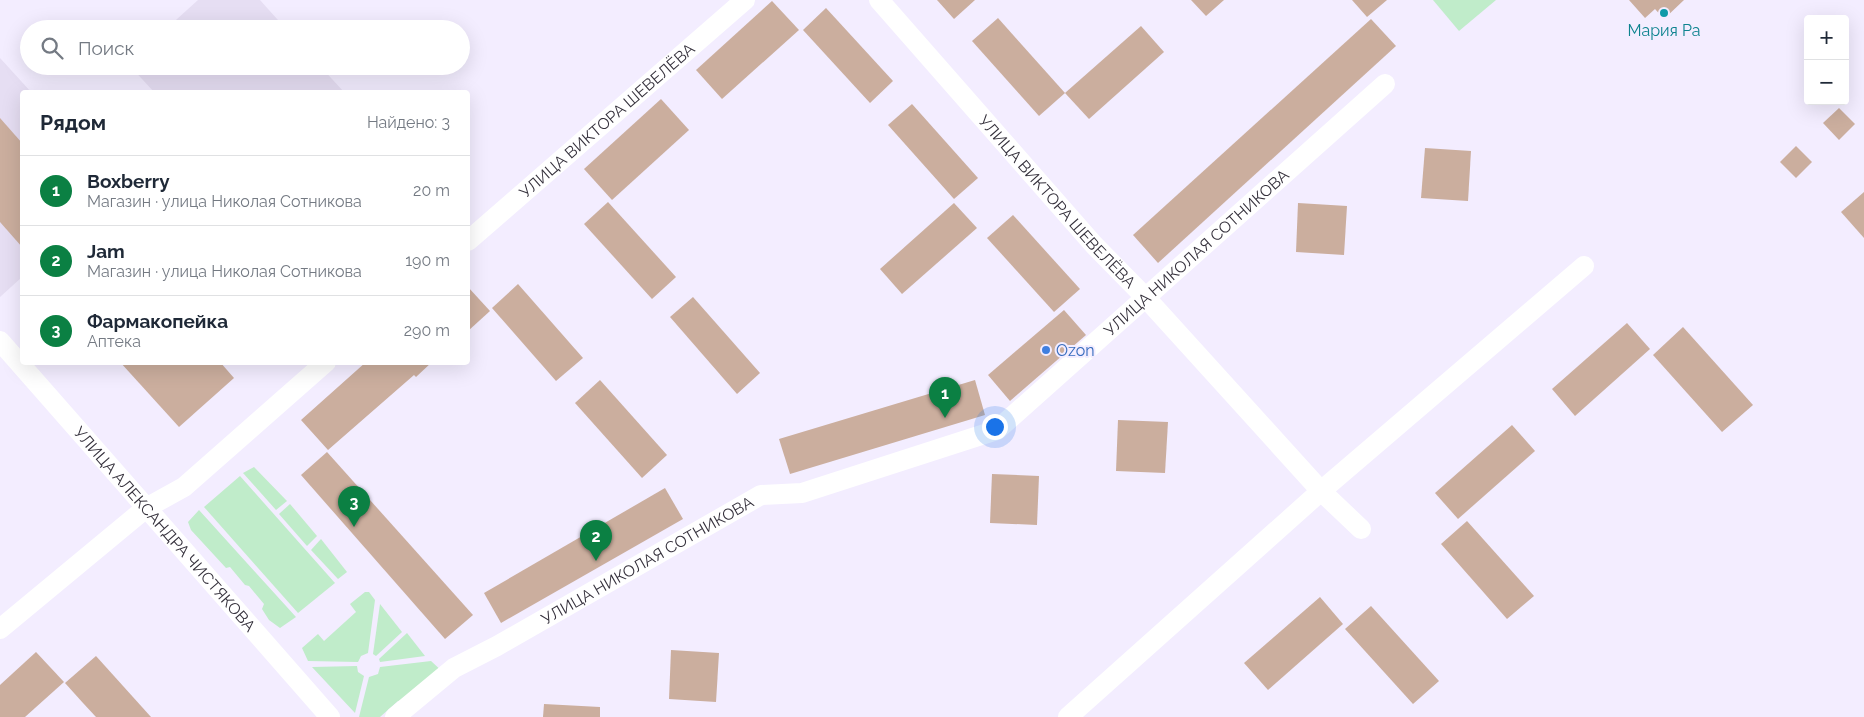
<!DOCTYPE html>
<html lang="ru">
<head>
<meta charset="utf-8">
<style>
	body { margin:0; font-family:Raleway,sans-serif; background:#f2f2f3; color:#1f2937 }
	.controls { position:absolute; right:15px; top:15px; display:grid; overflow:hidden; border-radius:5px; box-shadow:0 5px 20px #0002 }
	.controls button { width:45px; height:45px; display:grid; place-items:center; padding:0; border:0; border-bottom:1px solid #e0e1e3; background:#fff; color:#1f2937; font:25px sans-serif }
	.you { position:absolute; left:994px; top:426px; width:18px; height:18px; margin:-12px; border:4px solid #fff; border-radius:50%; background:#1a73e8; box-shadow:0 0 0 8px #1a73e833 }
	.badge { display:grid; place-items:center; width:32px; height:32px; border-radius:50%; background:#0b8043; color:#fff; font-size:16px; font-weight:700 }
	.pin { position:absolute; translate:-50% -41px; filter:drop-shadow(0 1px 2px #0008) }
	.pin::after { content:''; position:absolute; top:26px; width:18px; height:15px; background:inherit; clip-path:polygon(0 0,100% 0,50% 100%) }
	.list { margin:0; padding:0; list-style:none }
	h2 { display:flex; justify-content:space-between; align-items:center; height:65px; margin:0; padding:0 20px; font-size:21px }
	h2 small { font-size:16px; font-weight:400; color:#747a83 }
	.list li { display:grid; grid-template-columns:32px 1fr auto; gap:15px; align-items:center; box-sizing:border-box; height:70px; padding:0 20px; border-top:1px solid #e0e1e3 }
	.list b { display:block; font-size:19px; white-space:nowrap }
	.list p { margin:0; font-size:16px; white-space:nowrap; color:#747a83 }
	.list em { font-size:16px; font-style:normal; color:#747a83 }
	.icon { flex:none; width:28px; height:28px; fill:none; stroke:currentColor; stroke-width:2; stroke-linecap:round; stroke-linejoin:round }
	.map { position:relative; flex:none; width:1864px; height:717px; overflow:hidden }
	.search { position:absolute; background:#fff; box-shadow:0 5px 20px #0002; left:20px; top:20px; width:450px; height:55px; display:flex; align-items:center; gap:12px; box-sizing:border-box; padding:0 18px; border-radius:28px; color:#747a83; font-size:19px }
	.panel { position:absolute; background:#fff; box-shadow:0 5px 20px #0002; left:20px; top:90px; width:450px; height:275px; border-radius:5px }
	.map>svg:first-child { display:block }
	.built { fill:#e6def3 }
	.green { fill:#c0ecca }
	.building { fill:#cbae9e }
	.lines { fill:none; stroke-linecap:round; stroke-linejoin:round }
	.minor { stroke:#fff; stroke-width:20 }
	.culture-dot { fill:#0f9aa8; stroke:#f3edff; stroke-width:2 }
	.shop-dot { fill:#3f7fe0; stroke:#f3edff; stroke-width:2 }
	.labels { text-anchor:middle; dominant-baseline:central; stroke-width:4; stroke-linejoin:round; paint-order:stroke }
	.culture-label { font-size:16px; fill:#0d838f; stroke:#f3edff }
	.street-label { font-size:16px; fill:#35313c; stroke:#f3edff }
	.shop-label { font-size:16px; fill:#366cbe; stroke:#f3edff; text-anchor:start }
</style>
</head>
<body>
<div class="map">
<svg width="1864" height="717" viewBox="0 0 1864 717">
	<rect width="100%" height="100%" fill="#f3edff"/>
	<g class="built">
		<polygon points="198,0 260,0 286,29 166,29"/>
		<polygon points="0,58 31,92 22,92 22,277 0,297"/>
		<polygon points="130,66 320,66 344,92 154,92"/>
	</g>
	<g class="green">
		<polygon points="1433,0 1496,0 1459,31"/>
		<polygon points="254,467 287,501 276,510 243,473"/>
		<polygon points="240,476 335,583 298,613 204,507"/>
		<polygon points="290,504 317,536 307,546 279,514"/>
		<polygon points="199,510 296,617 280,628 269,620 262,609 264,604 249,586 245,585 230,567 226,568 191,530 188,522"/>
		<polygon points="321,539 347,572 338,579 311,550"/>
		<polygon points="365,592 369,592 375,600 368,653 361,656 358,662 308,661 302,648 318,634 324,641 356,612 350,604"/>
		<polygon points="380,604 402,632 376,656 373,654"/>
		<polygon points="407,633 425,656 380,662 379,659"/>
		<polygon points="431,661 445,674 408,700 398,701 380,717 359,717 369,677 378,674 380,667"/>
		<polygon points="357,666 358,672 364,676 355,713 312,667"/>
	</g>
	<g class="building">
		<polygon points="937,0 975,0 954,19"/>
		<polygon points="1191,0 1224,0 1206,16"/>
		<polygon points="1352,0 1387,0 1367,17"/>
		<polygon points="1629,0 1684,0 1664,19 1655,9 1645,18"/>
		<polygon points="772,1 799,30 722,99 696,70"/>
		<polygon points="826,8 893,81 870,103 803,30"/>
		<polygon points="998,18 1065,93 1039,116 972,41"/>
		<polygon points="1371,19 1396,46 1158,263 1133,235"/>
		<polygon points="1141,26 1164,52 1089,119 1065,93"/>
		<polygon points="661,99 689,130 612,200 584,169"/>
		<polygon points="912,104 978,178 954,199 888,125"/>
		<polygon points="1839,108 1855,124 1839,140 1823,123"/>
		<polygon points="0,118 22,143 22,247 0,222"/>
		<polygon points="1796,146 1812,162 1796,178 1780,162"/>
		<polygon points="1425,148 1471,151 1468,201 1421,198"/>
		<polygon points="1864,192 1864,238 1841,212"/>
		<polygon points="608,202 676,277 652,299 584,224"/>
		<polygon points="954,203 977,228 902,294 880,269"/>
		<polygon points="1298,203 1347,206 1344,255 1296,252"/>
		<polygon points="1013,215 1080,289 1054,312 987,238"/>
		<polygon points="518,284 583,358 556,381 492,308"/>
		<polygon points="468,287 490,311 468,331"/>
		<polygon points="693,297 760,373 737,394 670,317"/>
		<polygon points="1064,310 1086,335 1010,401 988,375"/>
		<polygon points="1627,323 1650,349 1575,416 1552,389"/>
		<polygon points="1683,327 1753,405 1722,432 1653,355"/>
		<polygon points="120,362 220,362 234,378 179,427"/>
		<polygon points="366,362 432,362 416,377 414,375 328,450 301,420"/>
		<polygon points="600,380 667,455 642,478 575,403"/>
		<polygon points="975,380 985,415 790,474 779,439"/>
		<polygon points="1118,420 1168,422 1165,473 1116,471"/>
		<polygon points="1512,425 1535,451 1458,519 1435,493"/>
		<polygon points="327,452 473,615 445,639 301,475"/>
		<polygon points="992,474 1039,476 1037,525 990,523"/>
		<polygon points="665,488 683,519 501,623 484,593"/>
		<polygon points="1467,521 1534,596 1507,619 1441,544"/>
		<polygon points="1320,597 1343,624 1268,690 1244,663"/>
		<polygon points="1371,606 1439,681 1413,704 1345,629"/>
		<polygon points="671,650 719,653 716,702 669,699"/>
		<polygon points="36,652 64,682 25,717 0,717 0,685"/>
		<polygon points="96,656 151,717 96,717 83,703 65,683"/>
		<polygon points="544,704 600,707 600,717 543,717"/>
	</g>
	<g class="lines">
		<g class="minor">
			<path id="s1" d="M879,0L1094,245L1146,298L1321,491L1361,529"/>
			<path id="s2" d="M468,241L745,0"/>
			<path id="s3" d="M0,341L330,717"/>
			<polyline points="0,629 146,508 184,487 326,362"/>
			<path id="s4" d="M395,717L454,668L497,646L761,495L802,493L997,430L1385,84"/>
			<polyline points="1068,717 1321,491 1584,266"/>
		</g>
	</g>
	<circle class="culture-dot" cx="1664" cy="13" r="5"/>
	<circle class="shop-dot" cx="1046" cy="350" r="5"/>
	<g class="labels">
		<g class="culture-label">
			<text x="1664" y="30">Мария Ра</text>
		</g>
		<g class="street-label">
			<text stroke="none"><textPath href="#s2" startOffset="184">УЛИЦА ВИКТОРА ШЕВЕЛЁВА</textPath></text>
			<text stroke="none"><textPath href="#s1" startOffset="269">УЛИЦА ВИКТОРА ШЕВЕЛЁВА</textPath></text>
			<text stroke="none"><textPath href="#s4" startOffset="942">УЛИЦА НИКОЛАЯ СОТНИКОВА</textPath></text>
			<text stroke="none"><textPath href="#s3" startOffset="250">УЛИЦА АЛЕКСАНДРА ЧИСТЯКОВА</textPath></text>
			<text stroke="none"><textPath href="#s4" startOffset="298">УЛИЦА НИКОЛАЯ СОТНИКОВА</textPath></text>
		</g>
		<g class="shop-label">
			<text x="1056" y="350">Ozon</text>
		</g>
	</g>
</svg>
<div class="controls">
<button>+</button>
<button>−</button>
</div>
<div class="you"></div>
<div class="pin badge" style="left:945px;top:418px">1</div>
<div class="pin badge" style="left:596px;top:561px">2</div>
<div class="pin badge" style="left:354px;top:527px">3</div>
<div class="search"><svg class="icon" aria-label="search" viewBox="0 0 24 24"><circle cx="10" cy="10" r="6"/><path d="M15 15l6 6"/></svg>Поиск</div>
<section class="panel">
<h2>Рядом<small>Найдено: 3</small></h2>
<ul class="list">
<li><span class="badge">1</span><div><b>Boxberry</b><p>Магазин · улица Николая Сотникова</p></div><em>20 m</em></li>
<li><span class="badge">2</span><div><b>Jam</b><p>Магазин · улица Николая Сотникова</p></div><em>190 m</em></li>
<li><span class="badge">3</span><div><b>Фармакопейка</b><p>Аптека</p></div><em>290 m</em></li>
</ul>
</section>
</div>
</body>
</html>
